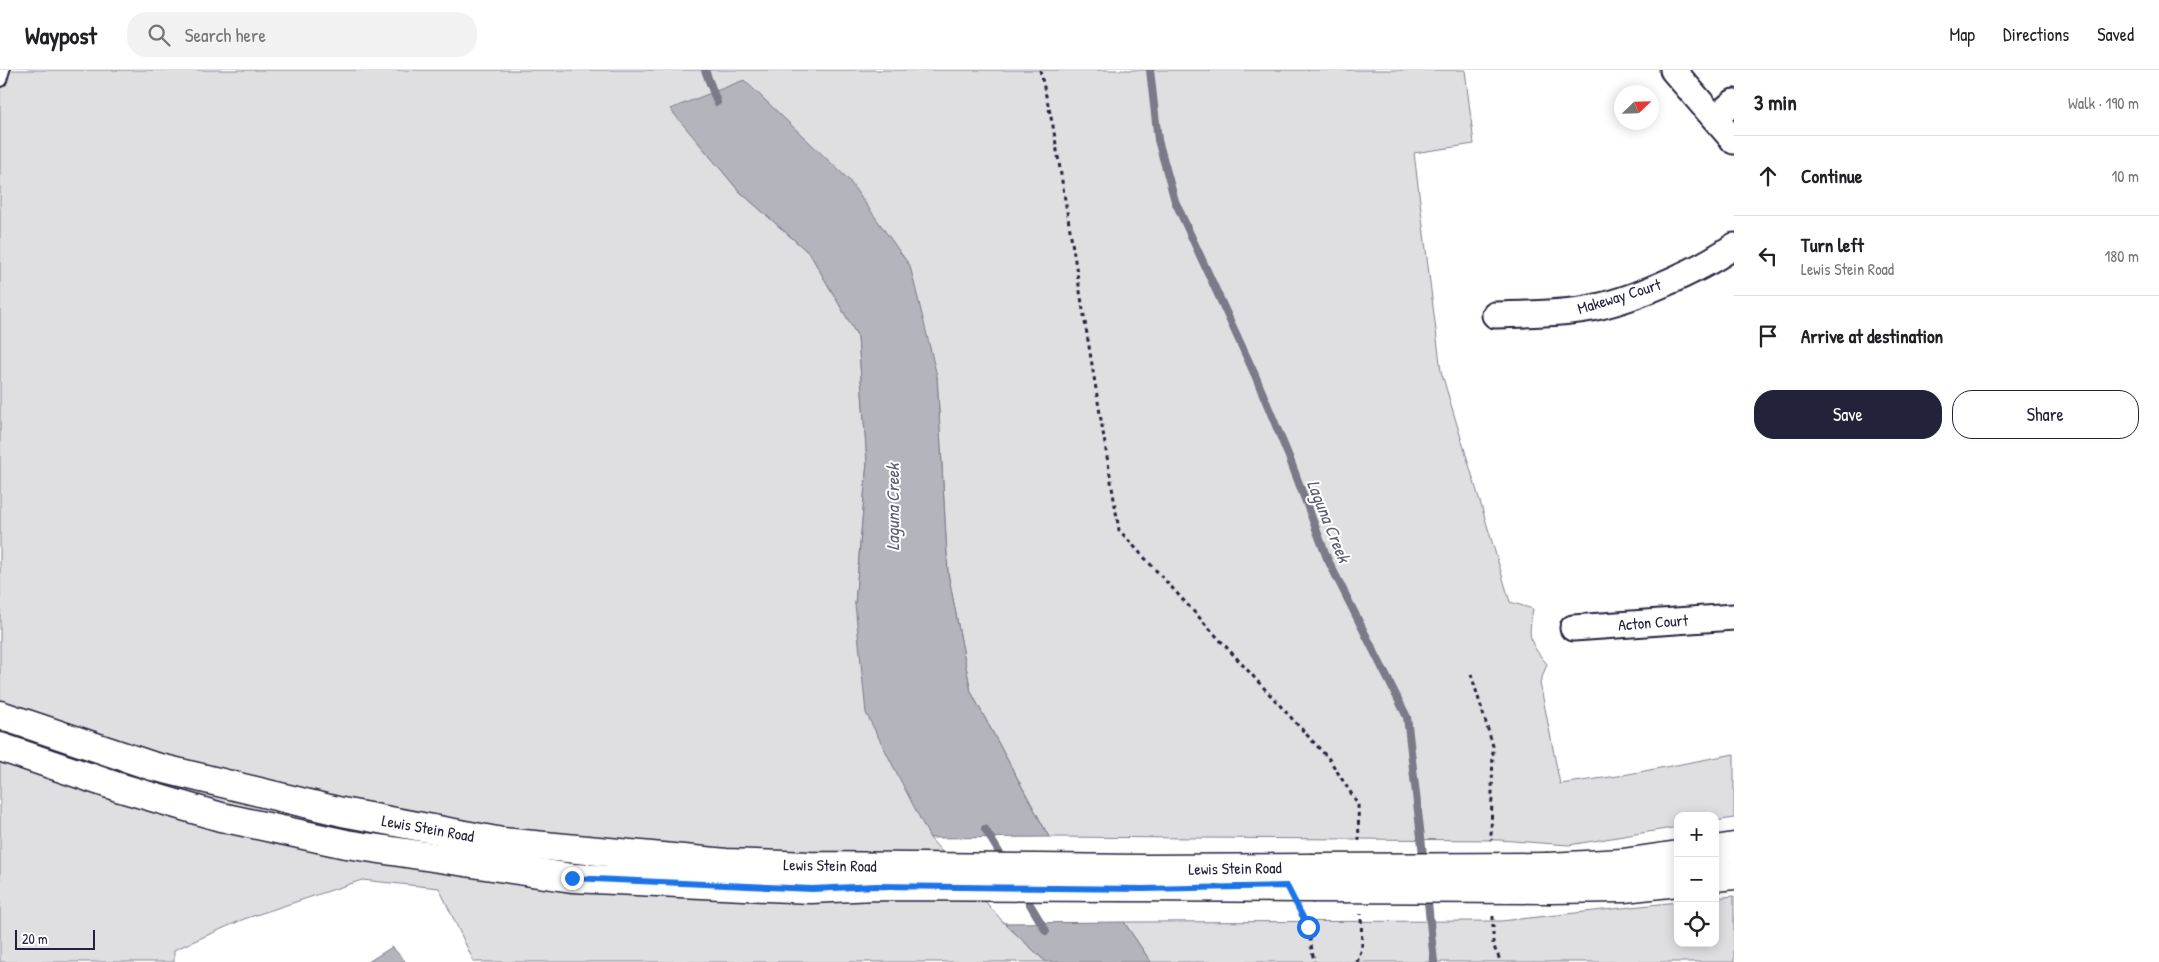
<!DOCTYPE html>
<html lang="en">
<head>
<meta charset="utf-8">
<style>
	body { margin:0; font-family:"Patrick Hand",sans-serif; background:#f2f2f2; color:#202124 }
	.controls { position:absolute; right:15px; bottom:15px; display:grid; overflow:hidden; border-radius:10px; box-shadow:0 2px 12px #0003 }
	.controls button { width:45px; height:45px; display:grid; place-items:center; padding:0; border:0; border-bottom:1px solid #e0e0e0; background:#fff; color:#202124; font:25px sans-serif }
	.compass { position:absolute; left:1614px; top:15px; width:45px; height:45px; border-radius:50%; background:#fff; box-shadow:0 2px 12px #0003; rotate:67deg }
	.scale { position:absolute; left:15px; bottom:12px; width:80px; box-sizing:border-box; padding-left:5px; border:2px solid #22223b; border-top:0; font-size:14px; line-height:18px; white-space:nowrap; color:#22223b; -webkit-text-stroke:4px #fff; paint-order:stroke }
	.stop { position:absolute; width:15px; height:15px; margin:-11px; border:4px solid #1a73e8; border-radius:50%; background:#fff }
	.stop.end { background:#1a73e8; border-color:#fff; box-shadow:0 1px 5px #0008 }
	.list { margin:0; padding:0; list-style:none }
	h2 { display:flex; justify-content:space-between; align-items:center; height:65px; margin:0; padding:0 20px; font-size:21px }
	h2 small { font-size:16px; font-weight:400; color:#757577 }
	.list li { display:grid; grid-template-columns:32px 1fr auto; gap:15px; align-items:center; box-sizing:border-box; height:80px; padding:0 20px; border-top:1px solid #e0e0e0 }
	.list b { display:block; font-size:19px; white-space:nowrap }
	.list p { margin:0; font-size:16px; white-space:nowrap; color:#757577 }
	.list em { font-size:16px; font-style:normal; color:#757577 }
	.actions { display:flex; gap:10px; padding:15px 20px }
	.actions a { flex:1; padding:11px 0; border:1px solid #22223b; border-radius:20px; text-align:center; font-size:18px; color:#22223b }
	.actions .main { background:#22223b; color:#fff }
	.icon { flex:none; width:28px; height:28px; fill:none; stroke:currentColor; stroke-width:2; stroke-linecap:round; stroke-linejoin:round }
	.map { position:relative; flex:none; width:1734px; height:892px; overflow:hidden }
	header { display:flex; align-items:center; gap:30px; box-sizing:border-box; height:70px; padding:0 25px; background:#fff; border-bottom:1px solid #e0e0e0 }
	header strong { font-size:24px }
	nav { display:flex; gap:28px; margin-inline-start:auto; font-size:18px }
	.search { width:350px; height:45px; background:#f2f2f2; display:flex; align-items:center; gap:12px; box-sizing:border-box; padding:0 18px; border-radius:20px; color:#757577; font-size:19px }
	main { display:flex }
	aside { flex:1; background:#fff }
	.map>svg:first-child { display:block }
	.green { fill:#dfdfe2; stroke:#80808e }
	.water { fill:#b4b4bc; stroke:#7a7a88 }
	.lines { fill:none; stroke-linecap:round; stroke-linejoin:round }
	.stream { stroke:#7a7a88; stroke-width:8 }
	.service-casing { stroke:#22223b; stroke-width:16 }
	.minor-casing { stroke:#22223b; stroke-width:29 }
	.tertiary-casing { stroke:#22223b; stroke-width:31 }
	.path { stroke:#22223b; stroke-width:3; stroke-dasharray:4 4; stroke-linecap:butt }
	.service { stroke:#fff; stroke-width:12 }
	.minor { stroke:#fff; stroke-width:25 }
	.tertiary { stroke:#fff; stroke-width:28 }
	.tertiary-bridge-casing { stroke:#22223b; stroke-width:31; stroke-linecap:butt }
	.tertiary-bridge { stroke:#fff; stroke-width:28 }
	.route { stroke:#1a73e8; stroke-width:6 }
	.labels { text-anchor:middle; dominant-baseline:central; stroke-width:4; stroke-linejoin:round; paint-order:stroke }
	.street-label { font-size:16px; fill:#22223b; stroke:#fff }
	.water-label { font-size:18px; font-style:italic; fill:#5c5c6f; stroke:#fff }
</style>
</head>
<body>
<header>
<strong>Waypost</strong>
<div class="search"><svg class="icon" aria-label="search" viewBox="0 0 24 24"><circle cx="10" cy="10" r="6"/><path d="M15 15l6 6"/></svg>Search here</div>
<nav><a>Map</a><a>Directions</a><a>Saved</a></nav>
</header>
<main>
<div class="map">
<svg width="1734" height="892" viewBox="0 0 1734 892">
	<rect width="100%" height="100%" fill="#fff"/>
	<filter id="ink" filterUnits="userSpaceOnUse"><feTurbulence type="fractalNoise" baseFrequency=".02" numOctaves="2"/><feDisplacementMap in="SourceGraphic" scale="10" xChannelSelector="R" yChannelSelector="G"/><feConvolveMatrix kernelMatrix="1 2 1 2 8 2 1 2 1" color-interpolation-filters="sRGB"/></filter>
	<g filter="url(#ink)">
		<g class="green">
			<path d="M0,0H1465L1474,74L1414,83L1441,301L1510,532L1533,539C1528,567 1528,571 1547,594L1540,613L1560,714L1618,706L1734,684V748L1715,751V746H1678V757L1569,775L1499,770L1049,767L971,622L948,503L937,306L671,39L738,120L810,184L858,267L867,392L855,534L930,768L1004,853L1046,892H474L439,818L362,810L244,849L174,880V892H0Z"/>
			<polygon points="1734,826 1734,892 1151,892 1124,852 1501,851 1678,832 1678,873 1715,873 1715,828"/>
		</g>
		<g class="water">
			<polygon points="744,10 848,109 910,196 937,306 948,503 971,622 1049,767 930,768 866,643 855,534 867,392 858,267 810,184 738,120 670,39"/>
			<polygon points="1124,852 1151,892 1046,892 1004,853"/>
			<polygon points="392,877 406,892 368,892"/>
		</g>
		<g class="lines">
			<g class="stream">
				<polyline points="705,0 717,32"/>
				<polyline points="1150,0 1158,70 1175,131 1255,305 1289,387 1327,488 1407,647 1424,793"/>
				<polyline points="985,759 1005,792"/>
				<polyline points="1022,821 1046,861"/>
				<polyline points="1427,822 1434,892"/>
			</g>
			<defs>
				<polyline id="service" points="0,10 3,0"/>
				<g id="minor">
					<polyline points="1673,0 1734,71"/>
					<polyline points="1716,47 1734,32"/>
					<path d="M1495,245C1526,244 1556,244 1586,239C1629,232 1699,201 1734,176"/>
					<polyline points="1573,558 1734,547"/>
				</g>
				<g id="tertiary">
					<polyline points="0,645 152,696 342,742 502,772 726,793 810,796 1143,799 1310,798"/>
					<polyline points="0,677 118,717 221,747 346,774 572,808 811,819 875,816 1311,818"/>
					<polyline points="1715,780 1734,777"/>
					<polyline points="1548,797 1623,793 1678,785"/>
					<polyline points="1715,807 1734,805"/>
					<polyline points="1550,819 1624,818 1678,812"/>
				</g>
			</defs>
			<use href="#service" class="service-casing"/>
			<use href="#minor" class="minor-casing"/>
			<use href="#tertiary" class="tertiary-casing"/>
			<g class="path">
				<polyline points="1040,0 1053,56 1119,460 1329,689 1358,734 1359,772"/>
				<polyline points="1471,604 1493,676 1491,770"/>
				<polyline points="1302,845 1308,857 1314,892"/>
				<polyline points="1493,846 1493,875 1501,892"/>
				<polyline points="1357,892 1362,879 1361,844"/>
			</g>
			<use href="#service" class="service"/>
			<use href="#minor" class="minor"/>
			<use href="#tertiary" class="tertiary"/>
			<defs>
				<g id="tertiary-bridge">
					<polyline points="1310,798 1548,797"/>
					<polyline points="1311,818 1550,819"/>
				</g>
			</defs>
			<use href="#tertiary-bridge" class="tertiary-bridge-casing"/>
			<use href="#tertiary-bridge" class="tertiary-bridge"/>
		</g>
	</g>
	<g class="lines" filter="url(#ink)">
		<polyline class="route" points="572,808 812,819 876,816 1142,819 1287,816 1308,857"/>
	</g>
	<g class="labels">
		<g class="street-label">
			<text transform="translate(1619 226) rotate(-17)">Makeway Court</text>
			<text transform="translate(1653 552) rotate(-4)">Acton Court</text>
			<text transform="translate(428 758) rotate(10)">Lewis Stein Road</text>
			<text transform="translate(830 795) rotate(1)">Lewis Stein Road</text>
			<text transform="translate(1235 798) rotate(-1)">Lewis Stein Road</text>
		</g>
		<g class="water-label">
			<text transform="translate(892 437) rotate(-90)">Laguna Creek</text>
			<text transform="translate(1329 451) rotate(68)">Laguna Creek</text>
		</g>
	</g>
</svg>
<div class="controls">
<button>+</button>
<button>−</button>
<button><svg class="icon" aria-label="locate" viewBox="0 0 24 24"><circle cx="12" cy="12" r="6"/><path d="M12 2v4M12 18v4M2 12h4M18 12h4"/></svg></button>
</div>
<svg class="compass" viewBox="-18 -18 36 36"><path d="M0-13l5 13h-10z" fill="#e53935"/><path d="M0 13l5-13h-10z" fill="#757577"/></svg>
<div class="scale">20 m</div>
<div class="stop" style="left:1308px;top:857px"></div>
<div class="stop end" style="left:572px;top:808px"></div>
</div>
<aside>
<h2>3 min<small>Walk · 190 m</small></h2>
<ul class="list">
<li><svg class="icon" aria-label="ahead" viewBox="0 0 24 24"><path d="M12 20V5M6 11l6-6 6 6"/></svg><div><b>Continue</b></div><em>10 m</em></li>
<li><svg class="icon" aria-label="left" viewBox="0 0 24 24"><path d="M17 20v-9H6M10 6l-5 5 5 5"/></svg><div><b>Turn left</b><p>Lewis Stein Road</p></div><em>180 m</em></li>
<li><svg class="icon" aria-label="arrive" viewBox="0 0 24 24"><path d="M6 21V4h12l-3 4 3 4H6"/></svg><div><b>Arrive at destination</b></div></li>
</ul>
<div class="actions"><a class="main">Save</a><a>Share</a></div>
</aside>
</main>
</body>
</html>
